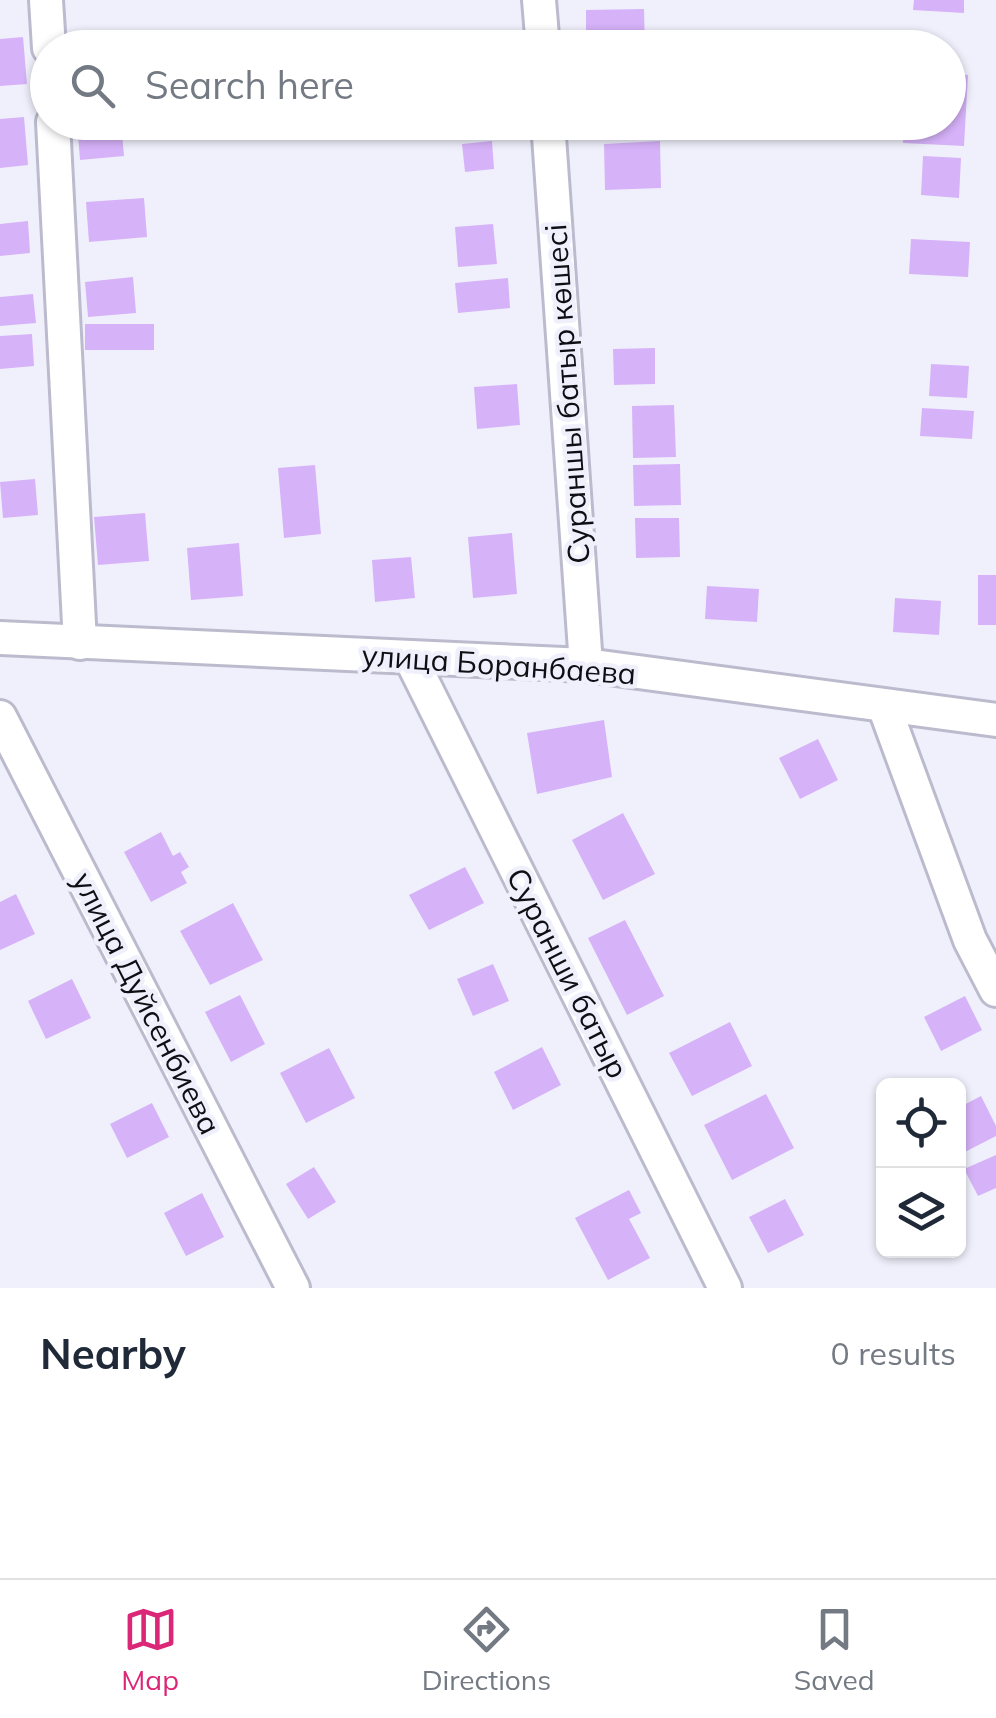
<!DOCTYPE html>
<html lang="en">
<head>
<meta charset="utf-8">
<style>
	body { margin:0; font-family:Mulish,sans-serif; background:#f2f2f3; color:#1f2937 }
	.controls { position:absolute; right:30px; bottom:30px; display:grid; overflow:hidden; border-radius:15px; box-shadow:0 2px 8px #0004 }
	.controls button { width:90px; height:90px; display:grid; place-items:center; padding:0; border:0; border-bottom:2px solid #e0e1e3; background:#fff; color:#1f2937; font:50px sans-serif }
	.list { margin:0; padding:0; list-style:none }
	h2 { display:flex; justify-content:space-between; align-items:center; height:130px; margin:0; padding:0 40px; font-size:42px }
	h2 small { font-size:32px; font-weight:400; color:#747a83 }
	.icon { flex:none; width:55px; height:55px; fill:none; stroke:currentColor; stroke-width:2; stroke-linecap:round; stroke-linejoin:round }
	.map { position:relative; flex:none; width:996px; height:1288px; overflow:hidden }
	.search { position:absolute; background:#fff; box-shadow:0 2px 8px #0004; left:30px; right:30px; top:30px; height:110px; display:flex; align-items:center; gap:25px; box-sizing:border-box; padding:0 35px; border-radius:55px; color:#747a83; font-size:38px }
	.sheet { height:290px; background:#fff }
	nav { display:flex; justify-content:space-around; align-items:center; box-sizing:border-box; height:140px; border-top:2px solid #e0e1e3; background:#fff; font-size:28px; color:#747a83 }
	nav a { display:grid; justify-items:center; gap:5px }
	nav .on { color:#db2777 }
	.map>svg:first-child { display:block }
	.building { fill:#d6b2f9 }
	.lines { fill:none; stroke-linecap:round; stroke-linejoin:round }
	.minor-casing { stroke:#bcbbce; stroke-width:38 }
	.minor { stroke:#fff; stroke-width:32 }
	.labels { text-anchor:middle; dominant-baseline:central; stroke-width:9; stroke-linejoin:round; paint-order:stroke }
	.street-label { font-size:30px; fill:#0e0e14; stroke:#f0f0fc }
</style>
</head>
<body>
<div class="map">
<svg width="996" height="1288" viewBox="0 0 996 1288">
	<rect width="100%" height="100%" fill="#f0f0fc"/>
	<g class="building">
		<polygon points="914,0 964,0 964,13 913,10"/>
		<polygon points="644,9 645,48 586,48 586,10"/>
		<polygon points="467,32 468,48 418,48 417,35"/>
		<polygon points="23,37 27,84 0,86 0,39"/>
		<polygon points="948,74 968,75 964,146 903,143 904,122 948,122"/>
		<polygon points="24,117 28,165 0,168 0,119"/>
		<polygon points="121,122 124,156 80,160 77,123"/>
		<polygon points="492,141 494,169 465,172 462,144"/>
		<polygon points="660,141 661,188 605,190 604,144"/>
		<polygon points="923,156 961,158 959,198 921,195"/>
		<polygon points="144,198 147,237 89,242 86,202"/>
		<polygon points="28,221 30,253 0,256 0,224"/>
		<polygon points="493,224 497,264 458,267 455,227"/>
		<polygon points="911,239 970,242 968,277 909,274"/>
		<polygon points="133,277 136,313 88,317 85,282"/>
		<polygon points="508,278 510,308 458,313 455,283"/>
		<polygon points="33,294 36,323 0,326 0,297"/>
		<rect x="85" y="324" width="69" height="26"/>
		<polygon points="32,334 34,366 0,369 0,336"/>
		<polygon points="655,348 655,384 614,385 613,349"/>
		<polygon points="931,364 969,366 967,398 929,396"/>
		<polygon points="517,384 520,425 477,429 474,387"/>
		<polygon points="674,405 676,457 633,458 632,406"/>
		<polygon points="922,408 974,411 972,439 920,436"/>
		<polygon points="680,464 681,505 634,506 633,465"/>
		<polygon points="315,465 321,534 284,538 278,468"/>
		<polygon points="35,479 38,515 3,518 0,482"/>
		<polygon points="145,513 149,561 98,565 94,517"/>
		<polygon points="635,518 679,518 680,557 636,558"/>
		<polygon points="512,533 517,594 473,598 468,537"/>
		<polygon points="239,543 243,596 191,600 187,548"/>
		<polygon points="411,557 415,598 375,602 372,560"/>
		<rect x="978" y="575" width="18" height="50"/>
		<polygon points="707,586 759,589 757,622 705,619"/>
		<polygon points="895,598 941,601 939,635 893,632"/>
		<polygon points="604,720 612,777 537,794 527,733"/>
		<polygon points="818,739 838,780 800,799 779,758"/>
		<polygon points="623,813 655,874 603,900 572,840"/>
		<polygon points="161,832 173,856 180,852 189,867 181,872 187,883 151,902 124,852"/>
		<polygon points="465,867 484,903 429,930 409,895"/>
		<polygon points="16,894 35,934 0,950 0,902"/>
		<polygon points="233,903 263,960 210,985 180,931"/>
		<polygon points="625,920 664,996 627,1015 588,938"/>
		<polygon points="493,964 509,1001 473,1016 457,979"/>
		<polygon points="72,979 91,1018 46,1039 28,1001"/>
		<polygon points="240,995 265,1044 231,1062 205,1012"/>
		<polygon points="965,996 982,1030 941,1051 924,1017"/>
		<polygon points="730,1022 752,1066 692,1096 669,1053"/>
		<polygon points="542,1047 561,1085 513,1110 494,1072"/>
		<polygon points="329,1048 355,1098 306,1123 280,1073"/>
		<polygon points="766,1094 794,1148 732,1180 704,1125"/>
		<polygon points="981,1096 996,1126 996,1136 963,1153 958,1144 958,1108"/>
		<polygon points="152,1103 169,1137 127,1158 110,1124"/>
		<polygon points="996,1155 996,1188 978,1196 964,1169"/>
		<polygon points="314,1167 336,1202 308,1219 286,1184"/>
		<polygon points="629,1190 641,1213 629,1219 650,1258 608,1280 575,1218"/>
		<polygon points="202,1193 224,1237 186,1256 164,1213"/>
		<polygon points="785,1199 804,1235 768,1253 749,1217"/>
	</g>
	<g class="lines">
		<defs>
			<g id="minor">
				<polyline points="46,0 49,48"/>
				<polyline points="539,0 543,48"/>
				<polyline points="53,122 80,643"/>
				<polyline points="548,122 586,665"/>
				<polyline points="0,638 586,665 996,720"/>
				<polyline points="410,657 725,1288"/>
				<polyline points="884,706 970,940 996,990"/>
				<polyline points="0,717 293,1288"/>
			</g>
		</defs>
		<use href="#minor" class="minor-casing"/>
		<use href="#minor" class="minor"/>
	</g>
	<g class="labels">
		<g class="street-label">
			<text transform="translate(567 394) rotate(-94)">Сураншы батыр көшесі</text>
			<text transform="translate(499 664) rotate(4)">улица Боранбаева</text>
			<text transform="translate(568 973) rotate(63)">Суранши батыр</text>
			<text transform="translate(147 1003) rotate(63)">улица Дуйсенбиева</text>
		</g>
	</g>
</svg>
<div class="controls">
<button><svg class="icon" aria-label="locate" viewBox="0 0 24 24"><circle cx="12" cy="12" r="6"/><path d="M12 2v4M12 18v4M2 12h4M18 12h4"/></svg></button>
<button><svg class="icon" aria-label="layers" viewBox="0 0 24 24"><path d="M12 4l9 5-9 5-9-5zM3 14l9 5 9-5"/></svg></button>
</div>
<div class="search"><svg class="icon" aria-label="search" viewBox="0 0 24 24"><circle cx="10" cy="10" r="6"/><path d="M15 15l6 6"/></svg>Search here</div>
</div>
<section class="sheet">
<h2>Nearby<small>0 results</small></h2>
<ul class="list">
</ul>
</section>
<nav>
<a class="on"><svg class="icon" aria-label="map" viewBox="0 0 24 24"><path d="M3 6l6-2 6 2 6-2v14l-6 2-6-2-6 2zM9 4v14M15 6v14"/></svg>Map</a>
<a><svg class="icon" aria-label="directions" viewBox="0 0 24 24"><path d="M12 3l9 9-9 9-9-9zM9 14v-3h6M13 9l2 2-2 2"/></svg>Directions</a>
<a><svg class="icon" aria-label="saved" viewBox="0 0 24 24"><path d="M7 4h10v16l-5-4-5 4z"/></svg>Saved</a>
</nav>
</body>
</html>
